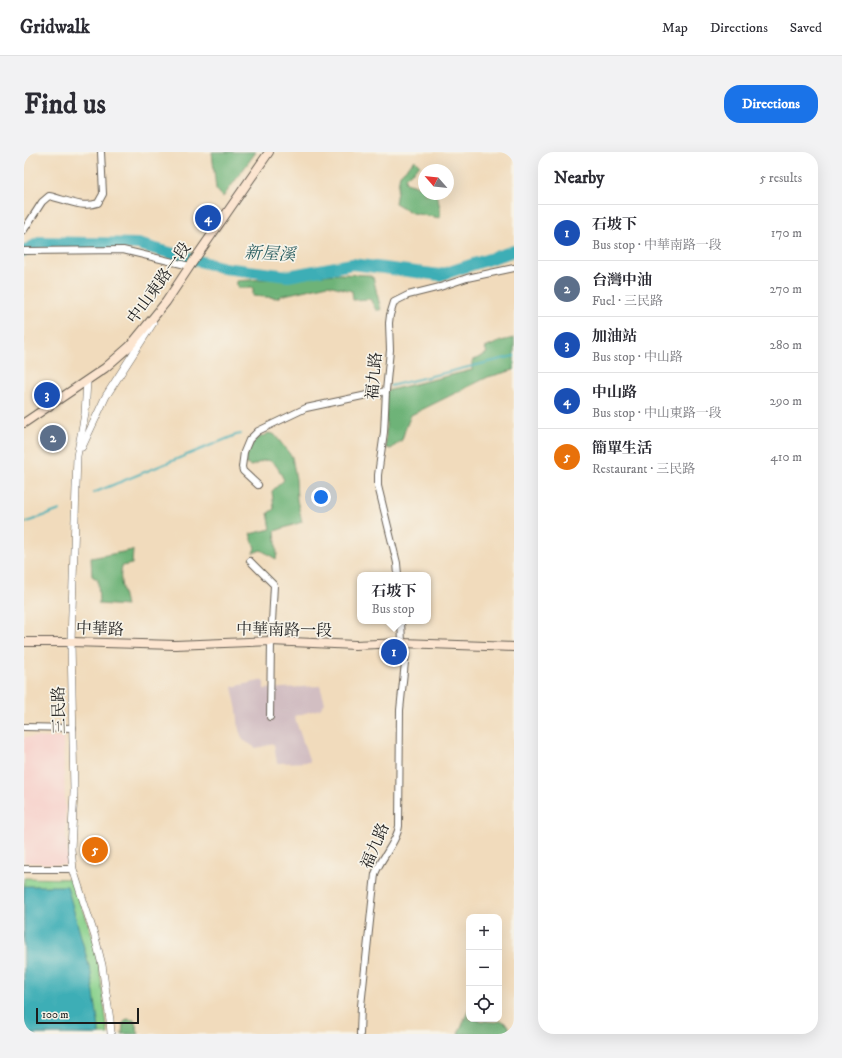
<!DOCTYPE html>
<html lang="en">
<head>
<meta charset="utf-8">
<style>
	body { margin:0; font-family:"IM FELL DW Pica","Noto Serif TC",serif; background:#f2f2f3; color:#2b2b33 }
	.controls { position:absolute; right:12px; bottom:12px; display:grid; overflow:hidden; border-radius:8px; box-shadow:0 4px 16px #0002 }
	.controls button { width:36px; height:36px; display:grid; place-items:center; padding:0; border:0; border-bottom:1px solid #e1e1e2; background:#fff; color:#2b2b33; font:20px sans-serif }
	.compass { position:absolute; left:394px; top:12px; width:36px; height:36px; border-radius:50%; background:#fff; box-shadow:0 4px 16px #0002; rotate:298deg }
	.scale { position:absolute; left:12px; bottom:10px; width:103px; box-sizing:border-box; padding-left:4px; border:2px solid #1c1c1c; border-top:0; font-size:11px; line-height:14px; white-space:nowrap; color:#1c1c1c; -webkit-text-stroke:3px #f7f3e8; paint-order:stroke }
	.you { position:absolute; left:297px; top:345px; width:14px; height:14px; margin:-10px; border:3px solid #fff; border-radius:50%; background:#1a73e8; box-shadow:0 0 0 6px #1a73e833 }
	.badge { display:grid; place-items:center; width:26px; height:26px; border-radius:50%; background:#1a73e8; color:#fff; font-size:13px; font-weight:700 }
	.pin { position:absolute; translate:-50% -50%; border:2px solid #fff; box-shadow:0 1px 4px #0006 }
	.popup { position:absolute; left:333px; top:420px; width:74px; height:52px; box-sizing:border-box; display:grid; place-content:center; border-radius:8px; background:#fff; filter:drop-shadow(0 1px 3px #0005); font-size:13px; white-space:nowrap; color:#7c7c81 }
	.popup b { font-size:15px; color:#2b2b33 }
	.popup::after { content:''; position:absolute; left:50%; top:100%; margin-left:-8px; border:8px solid transparent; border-top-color:#fff }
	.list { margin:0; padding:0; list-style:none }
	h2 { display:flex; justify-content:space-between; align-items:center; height:52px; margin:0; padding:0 16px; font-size:17px }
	h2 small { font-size:13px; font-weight:400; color:#7c7c81 }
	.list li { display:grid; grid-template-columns:26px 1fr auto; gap:12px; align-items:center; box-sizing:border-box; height:56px; padding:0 16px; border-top:1px solid #e1e1e2 }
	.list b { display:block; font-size:15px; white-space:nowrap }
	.list p { margin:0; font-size:13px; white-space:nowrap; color:#7c7c81 }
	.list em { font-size:13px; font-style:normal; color:#7c7c81 }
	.icon { flex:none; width:22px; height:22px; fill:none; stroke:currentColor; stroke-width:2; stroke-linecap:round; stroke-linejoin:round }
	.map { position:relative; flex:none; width:490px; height:882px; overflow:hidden; border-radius:16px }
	header { display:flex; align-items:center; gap:24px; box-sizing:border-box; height:56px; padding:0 20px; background:#fff; border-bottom:1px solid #e1e1e2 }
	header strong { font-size:19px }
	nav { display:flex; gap:22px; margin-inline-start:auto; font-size:14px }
	.intro { display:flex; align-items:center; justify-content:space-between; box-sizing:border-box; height:96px; padding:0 24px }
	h1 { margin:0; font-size:28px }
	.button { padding:10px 18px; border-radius:16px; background:#1a73e8; color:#fff; font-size:14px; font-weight:700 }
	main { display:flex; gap:24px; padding:0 24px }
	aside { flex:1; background:#fff; border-radius:16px; box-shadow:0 4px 16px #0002 }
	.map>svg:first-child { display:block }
	.built { fill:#f7d0ca }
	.industrial { fill:#d2bec2 }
	.green { fill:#89d18c; stroke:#527654 }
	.forest { fill:#6eb378; stroke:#45684a }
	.water { fill:#3daeb6; stroke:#2c6569 }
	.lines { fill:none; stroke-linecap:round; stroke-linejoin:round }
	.stream { stroke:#3daeb6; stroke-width:2 }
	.river { stroke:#3daeb6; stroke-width:12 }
	.minor-casing { stroke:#675f54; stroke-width:8 }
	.tertiary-casing { stroke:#675f54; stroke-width:8 }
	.secondary-casing { stroke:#675f54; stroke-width:10 }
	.minor { stroke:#fff; stroke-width:6 }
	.tertiary { stroke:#fff; stroke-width:7 }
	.secondary { stroke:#fce5d0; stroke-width:8 }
	.labels { text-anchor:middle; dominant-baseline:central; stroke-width:3.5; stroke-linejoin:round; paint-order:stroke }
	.street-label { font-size:16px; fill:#1c1c1c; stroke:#f7f3e8 }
	.water-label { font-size:17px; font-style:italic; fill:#2b5e61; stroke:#f7f3e8 }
</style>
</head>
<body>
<header>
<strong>Gridwalk</strong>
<nav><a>Map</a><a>Directions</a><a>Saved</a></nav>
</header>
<div class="intro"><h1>Find us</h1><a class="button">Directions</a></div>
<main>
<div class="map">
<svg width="490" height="882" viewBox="0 0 490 882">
	<rect width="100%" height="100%" fill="#f7f3e8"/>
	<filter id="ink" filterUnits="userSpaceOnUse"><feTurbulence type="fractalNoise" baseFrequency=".025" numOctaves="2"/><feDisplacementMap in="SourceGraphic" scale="8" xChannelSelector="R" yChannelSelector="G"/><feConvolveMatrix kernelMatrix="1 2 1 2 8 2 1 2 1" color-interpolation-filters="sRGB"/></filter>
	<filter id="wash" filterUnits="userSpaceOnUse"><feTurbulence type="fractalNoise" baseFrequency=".012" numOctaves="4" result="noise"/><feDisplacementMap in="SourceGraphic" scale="16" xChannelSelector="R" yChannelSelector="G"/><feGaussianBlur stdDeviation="0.9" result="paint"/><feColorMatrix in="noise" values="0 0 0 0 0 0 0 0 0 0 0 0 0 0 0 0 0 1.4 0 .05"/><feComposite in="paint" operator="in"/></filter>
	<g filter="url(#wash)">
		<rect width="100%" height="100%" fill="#f1dbbc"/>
		<polygon class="built" points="0,585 39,586 42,685 45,713 0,710"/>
		<polygon class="industrial" points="240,528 240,537 296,534 301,551 296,557 270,564 286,610 253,611 250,592 232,596 219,588 215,578 213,558 208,535"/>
		<polygon class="green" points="0,726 49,727 73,798 84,882 0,882"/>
		<g class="forest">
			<polygon points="188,0 232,0 199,45 192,37"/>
			<path d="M391,8L396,13L381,26L382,31L400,36V42H411C416,49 416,57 416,66L388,61L371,51L376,22Z"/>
			<polygon points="315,122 345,123 349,125 357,158 352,158 346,147 329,148 328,139 304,133 256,144 254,146 229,144 229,136 214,136 212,129"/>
			<polygon points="490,186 490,218 464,225 387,263 381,278 378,288 367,297 362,296 362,239 448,218 448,209 463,201 461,196 477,189"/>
			<path d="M245,281L251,283L268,305L272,327L273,348L278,370L251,379L253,402L252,407L237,398L229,401L231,396L226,382L247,377L244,361L250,357L248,339L260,328C256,321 251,305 239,309C235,310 231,313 227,314L222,312V305L230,288Z"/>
			<path d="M109,398L108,412L98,414C94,428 100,441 102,454L75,452L74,428L68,424L67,406Z"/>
			<polygon points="445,857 445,867 470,870 478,869 485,874 485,879 483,882 434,882"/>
			<polygon points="103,867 110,868 115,882 98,882 99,871"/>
		</g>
		<polygon class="water" points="0,734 43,734 67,821 75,876 75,882 0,882"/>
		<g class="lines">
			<g class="stream">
				<polyline points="366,234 490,204"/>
				<polyline points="69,341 212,283 217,282"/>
				<polyline points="0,371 36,358"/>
			</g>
			<polyline class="river" points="0,99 17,90 114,92 200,116 264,124 328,112 416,123 490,99"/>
		</g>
	</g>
	<g filter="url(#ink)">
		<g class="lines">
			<defs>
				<g id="minor">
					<path d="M0,78L18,50L25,44C41,47 57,57 74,51L79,42L77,0"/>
					<polyline points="0,99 99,98 166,114"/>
					<polyline points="234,333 219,319 218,315 220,300 225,288 234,279 282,256 362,239"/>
					<polyline points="226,409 250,433 247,489 246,565"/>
					<polyline points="374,423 373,411 354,334 354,323 360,280 362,239 366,198 365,171 366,163 370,150 384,143 416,135 443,126 490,116"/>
					<polyline points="377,469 378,491"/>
					<polyline points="0,575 49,576"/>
					<polyline points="0,717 49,717"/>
					<path d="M336,882L337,854L351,722C357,706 373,690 375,674L376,558L383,491"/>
				</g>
				<g id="tertiary">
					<polyline points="63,229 61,262 53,304 47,490 50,640 47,697 49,717 71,785 78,813 86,868 87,882"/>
					<polyline points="58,295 82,244 129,171"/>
				</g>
				<g id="secondary">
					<polyline points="0,271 81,216 106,194 142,150 166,114 245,0"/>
					<polyline points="0,490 47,490 151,493 247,489 331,493 378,491 490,495"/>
				</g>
			</defs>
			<use href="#minor" class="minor-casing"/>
			<use href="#tertiary" class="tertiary-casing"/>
			<use href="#secondary" class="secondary-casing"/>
			<use href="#minor" class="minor"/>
			<use href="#tertiary" class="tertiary"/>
			<use href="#secondary" class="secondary"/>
		</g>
	</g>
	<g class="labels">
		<g class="street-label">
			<text transform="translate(135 131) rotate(-54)">中山東路一段</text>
			<text transform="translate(350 224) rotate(-85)">福九路</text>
			<text transform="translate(76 477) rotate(2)">中華路</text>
			<text transform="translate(260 478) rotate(1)">中華南路一段</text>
			<text transform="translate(35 558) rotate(-91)">三民路</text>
			<text transform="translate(351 694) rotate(-67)">福九路</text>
		</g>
		<g class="water-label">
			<text transform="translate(246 102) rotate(3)">新屋溪</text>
		</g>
	</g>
</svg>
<div class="controls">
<button>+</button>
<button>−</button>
<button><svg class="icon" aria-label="locate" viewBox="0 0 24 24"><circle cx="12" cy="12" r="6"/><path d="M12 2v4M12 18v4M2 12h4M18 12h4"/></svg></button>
</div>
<svg class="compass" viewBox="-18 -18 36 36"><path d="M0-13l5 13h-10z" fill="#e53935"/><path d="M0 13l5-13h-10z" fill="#7c7c81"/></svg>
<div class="scale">100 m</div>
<div class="you"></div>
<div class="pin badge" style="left:370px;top:500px;background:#1a4fb4">1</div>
<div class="popup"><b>石坡下</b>Bus stop</div>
<div class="pin badge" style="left:29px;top:286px;background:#5c6f8a">2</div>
<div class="pin badge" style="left:23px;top:243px;background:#1a4fb4">3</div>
<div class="pin badge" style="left:184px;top:66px;background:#1a4fb4">4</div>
<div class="pin badge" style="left:71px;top:698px;background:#e8710a">5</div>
</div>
<aside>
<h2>Nearby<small>5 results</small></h2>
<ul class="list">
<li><span class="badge" style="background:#1a4fb4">1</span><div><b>石坡下</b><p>Bus stop · 中華南路一段</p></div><em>170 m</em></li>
<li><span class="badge" style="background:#5c6f8a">2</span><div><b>台灣中油</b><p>Fuel · 三民路</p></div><em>270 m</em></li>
<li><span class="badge" style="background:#1a4fb4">3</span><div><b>加油站</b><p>Bus stop · 中山路</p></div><em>280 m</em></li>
<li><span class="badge" style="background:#1a4fb4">4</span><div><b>中山路</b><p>Bus stop · 中山東路一段</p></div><em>290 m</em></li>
<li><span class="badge" style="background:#e8710a">5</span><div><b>簡單生活</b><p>Restaurant · 三民路</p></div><em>410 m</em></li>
</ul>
</aside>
</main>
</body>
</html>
